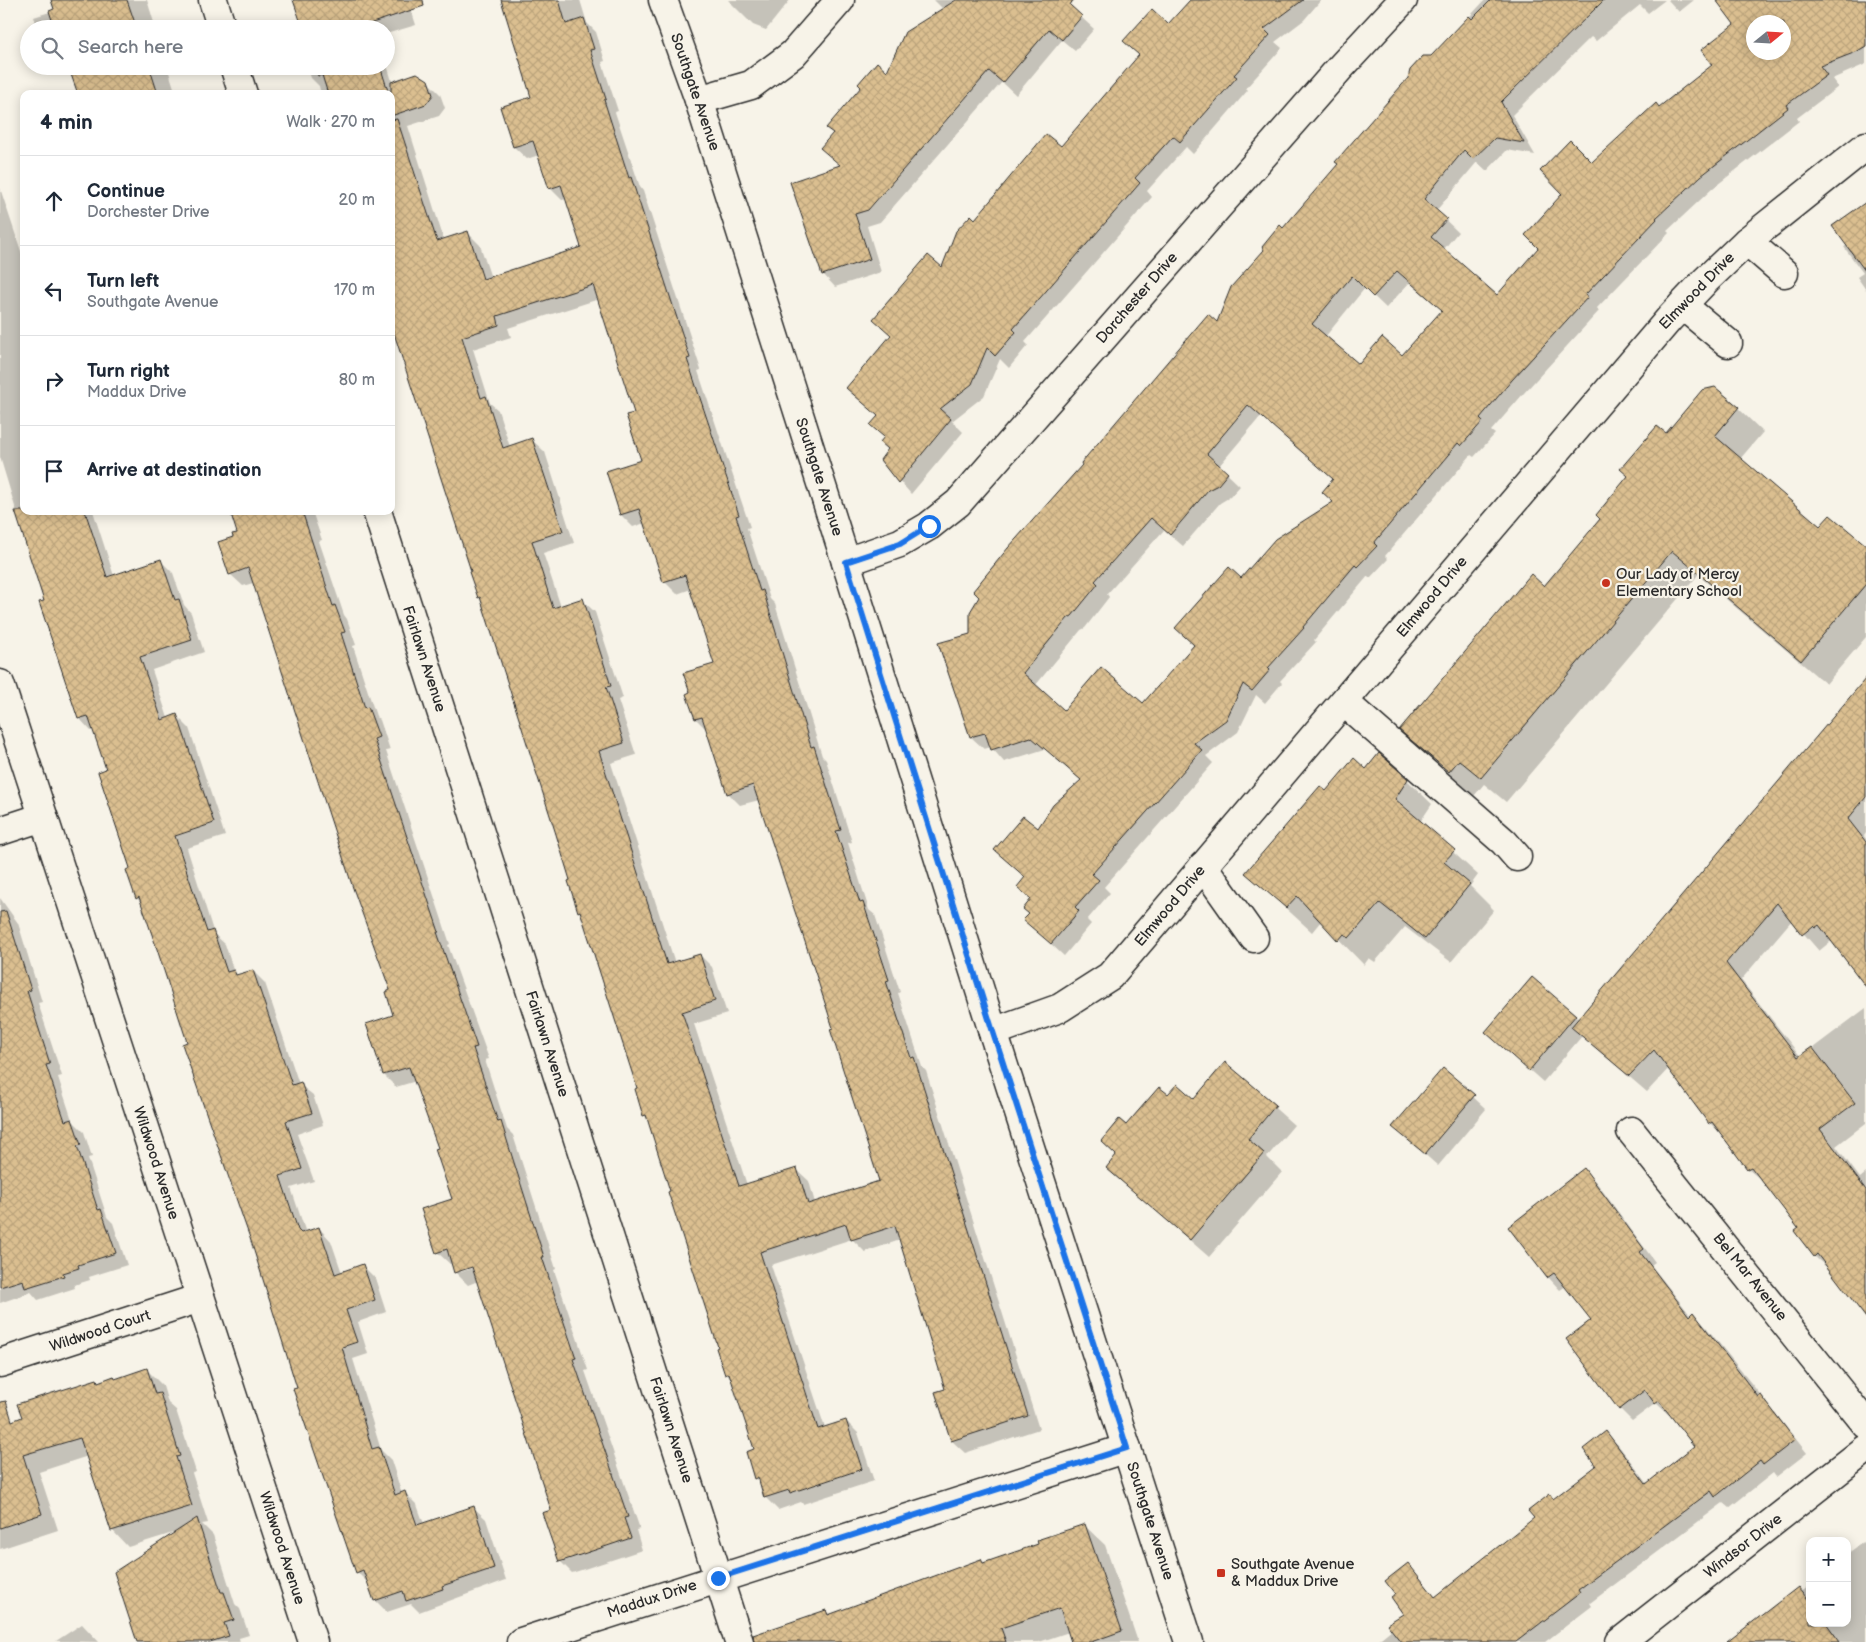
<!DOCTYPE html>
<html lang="en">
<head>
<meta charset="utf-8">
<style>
	body { margin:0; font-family:"Balsamiq Sans",sans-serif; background:#f6f6f7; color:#1f2937 }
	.controls { position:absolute; right:15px; bottom:15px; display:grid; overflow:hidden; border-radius:10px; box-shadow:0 2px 12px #0003 }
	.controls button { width:45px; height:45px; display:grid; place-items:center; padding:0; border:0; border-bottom:1px solid #e0e1e3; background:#fff; color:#1f2937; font:25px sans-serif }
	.compass { position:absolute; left:1746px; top:15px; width:45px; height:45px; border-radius:50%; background:#fff; box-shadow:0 2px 12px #0003; rotate:72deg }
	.stop { position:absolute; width:15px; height:15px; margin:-11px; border:4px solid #1a73e8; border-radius:50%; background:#fff }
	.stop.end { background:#1a73e8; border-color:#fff; box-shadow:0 1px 5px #0008 }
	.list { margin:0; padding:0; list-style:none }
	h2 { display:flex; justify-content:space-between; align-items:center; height:65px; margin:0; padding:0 20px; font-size:21px }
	h2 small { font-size:16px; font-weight:400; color:#747a83 }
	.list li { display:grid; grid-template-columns:32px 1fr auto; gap:15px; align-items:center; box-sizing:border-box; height:90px; padding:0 20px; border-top:1px solid #e0e1e3 }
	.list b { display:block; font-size:19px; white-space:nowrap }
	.list p { margin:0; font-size:16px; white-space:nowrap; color:#747a83 }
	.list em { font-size:16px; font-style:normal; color:#747a83 }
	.icon { flex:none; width:28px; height:28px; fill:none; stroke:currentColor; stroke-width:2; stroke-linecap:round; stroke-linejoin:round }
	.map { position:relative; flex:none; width:1866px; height:1642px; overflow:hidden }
	.search { position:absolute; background:#fff; box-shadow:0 2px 12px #0003; left:20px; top:20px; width:375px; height:55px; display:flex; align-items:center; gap:12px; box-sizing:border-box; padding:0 18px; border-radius:28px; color:#747a83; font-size:19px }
	.panel { position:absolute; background:#fff; box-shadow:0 2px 12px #0003; left:20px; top:90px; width:375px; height:425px; border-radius:10px }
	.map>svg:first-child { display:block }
	.shadow { fill:#0003; fill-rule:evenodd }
	.building { fill:url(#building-cross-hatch); stroke:#2b2b2b; fill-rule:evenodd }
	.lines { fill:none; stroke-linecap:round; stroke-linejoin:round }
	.minor-casing { stroke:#2b2b2b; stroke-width:31 }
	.minor { stroke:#f7f3e8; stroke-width:28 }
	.route { stroke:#1a73e8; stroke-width:6 }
	.poi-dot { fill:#c8321e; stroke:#f7f3e8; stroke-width:2 }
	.labels { text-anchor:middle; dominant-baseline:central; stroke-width:4.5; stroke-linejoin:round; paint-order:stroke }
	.street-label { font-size:15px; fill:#2b2b2b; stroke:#f7f3e8 }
	.poi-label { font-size:15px; fill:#2b2b2b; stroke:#f7f3e8; text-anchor:start }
</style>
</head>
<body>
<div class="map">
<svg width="1866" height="1642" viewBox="0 0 1866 1642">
	<defs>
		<pattern id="building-cross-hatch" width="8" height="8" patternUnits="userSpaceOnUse" patternTransform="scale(1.25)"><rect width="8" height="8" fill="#dbbf90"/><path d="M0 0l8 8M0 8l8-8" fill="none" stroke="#bca47c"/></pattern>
	</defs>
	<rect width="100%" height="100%" fill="#f7f3e8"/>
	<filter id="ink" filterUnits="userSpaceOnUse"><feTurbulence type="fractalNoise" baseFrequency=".02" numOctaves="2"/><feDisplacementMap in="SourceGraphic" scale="10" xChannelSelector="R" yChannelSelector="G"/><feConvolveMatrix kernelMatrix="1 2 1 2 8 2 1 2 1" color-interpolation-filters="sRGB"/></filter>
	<g filter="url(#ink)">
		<g class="shadow">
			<polygon points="53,0 147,0 156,29 38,29 34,17 56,10"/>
			<polygon points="295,0 408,0 416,25 386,34 386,29 304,29"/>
			<path d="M502,0H580L587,23L596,32L605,61L602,62L618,111L615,112L640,187L643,191L701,370L698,371L750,527L747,528L770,599L775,604L822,756L826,760L852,842L848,843L869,910L875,915L900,992L898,993L922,1067L926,1071L1039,1429L965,1453L952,1441L946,1389L900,1240L865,1252L852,1239L771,1265L825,1428L846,1421L858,1433L874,1481L803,1504L801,1502L778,1510L766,1498L761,1484L755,1478L756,1450L734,1381L726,1374L672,1192L648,1119L644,1115L639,1089L583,916L579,911L572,881L391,320V94H321L319,86L311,78L307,66H386V62L392,81L417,75L427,81L440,94L445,108L439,116L408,126L444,240L467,232L480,245L491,278L583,248L567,199L562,200L550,188L539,155L527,159L514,147L502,108L533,98ZM599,299L636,414L642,461L621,515L633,527L645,523L664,581L677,594L691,589L715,664L691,693L696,719L708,731L728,793L740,805L759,800L834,1029L881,1181L815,1203L809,1181L796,1169L747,1185L694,1024L727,1014L712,967L700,955L675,963L611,763L636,755L618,700L623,698L595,612L582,600L561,607L543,553L574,543L545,452L532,440L510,447L498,410L490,403L473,349L511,337L508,328Z"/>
			<polygon points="728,0 790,0 766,30 753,25"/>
			<polygon points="934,0 1075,0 1069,6 1094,29 1075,51 1062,40 1016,95 1002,82 880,222 867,226 881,272 835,287 823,274 841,166 834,134 827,128 888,73 943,9"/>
			<polygon points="1191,0 1321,0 1304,20 1275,42 1282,48 1246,88 1248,90 1193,154 1186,147 1147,191 1152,197 1025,342 1028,345 1009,368 1000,359 984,396 952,421 963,432 911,494 881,460 890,450 885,438 871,425 879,416 892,335 975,221 1061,148 1140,56 1124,41 1168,26"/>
			<path d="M1485,0H1665L1648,13L1640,5L1596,41L1591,37L1512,115L1535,155L1507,150L1487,171L1477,162L1436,211L1458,232L1444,249L1497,297L1540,248L1592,164L1714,66L1736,24L1718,0H1866V64L1832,79L1838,87L1797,118L1799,121L1713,188L1667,231L1669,233L1597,308L1599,311L1524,393L1491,431L1495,434L1474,457L1471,455L1385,556L1388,559L1370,578L1368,576L1314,640L1316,642L1280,681L1282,683L1265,703L1256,695L1238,732L1206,756L1213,763L1104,887L1110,893L1087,920L1091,924L1064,956L1025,920L1030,915L1032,900L1026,878L996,850L1038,830L1082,781L1045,749L1004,762L991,747L984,749L971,737L940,644L971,635L981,597L975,591L1027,526L1218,324L1283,229L1432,57ZM1754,22H1784V52H1754ZM1410,282L1443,311L1402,357L1359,366L1325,337L1365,288L1386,308ZM1261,416L1334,480V503L1242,579L1176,628L1195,646L1144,705L1065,712L1035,686L1081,630L1085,628L1109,597L1107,594L1164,530L1183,546L1220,503L1230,497L1240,486L1219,466Z"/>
			<polygon points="1668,0 1694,0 1679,12"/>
			<polygon points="53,66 167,66 176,94 79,94 71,72 62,75"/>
			<polygon points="0,188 24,260 24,511 93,511 114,576 161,561 173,573 184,605 191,613 204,652 152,670 168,718 177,716 189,728 225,836 187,848 214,934 225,944 234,972 238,976 253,971 265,983 299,1084 313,1095 323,1125 297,1134 314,1181 291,1188 306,1233 319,1228 331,1241 342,1273 363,1266 375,1278 386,1312 358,1322 368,1354 353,1359 381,1450 391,1460 402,1494 405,1493 417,1505 424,1524 473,1507 486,1519 506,1580 419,1612 411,1604 387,1612 375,1600 370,1585 357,1572 188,1043 143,904 137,898 108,770 94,730 91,731 79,718 0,457"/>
			<polygon points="1866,203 1866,290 1857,277 1863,273 1844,247 1848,245"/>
			<polygon points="1738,408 1763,432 1740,459 1821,528 1866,547 1866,637 1826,684 1698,575 1506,802 1484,784 1474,796 1401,730 1544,587 1602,519 1666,435"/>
			<path d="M232,511H311L313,514L322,540L319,541L344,615L347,619L356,645L353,646L376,716L380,720L390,750L386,751L450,944L448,945L489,1059L485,1060L507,1129L513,1135L556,1269L554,1270L588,1370L585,1371L640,1529L636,1530L642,1550L572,1573L560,1561L553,1511L478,1281L468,1285L456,1273L453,1263L450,1264L437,1252L453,1200L439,1148L416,1081L396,1087L384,1075L395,1015L392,991L253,583L243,586L230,574L235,538L239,534ZM478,1264V1266L461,1272V1270Z"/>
			<polygon points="1866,680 1866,833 1864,836 1866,839 1866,984 1834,942 1830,942 1819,951 1792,920 1741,980 1801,1057 1866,1008 1866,1123 1836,1146 1860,1178 1866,1173 1866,1316 1832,1272 1814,1256 1800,1228 1766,1184 1748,1169 1726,1139 1710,1123 1669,1068 1647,1092 1582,1036 1543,1082 1486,1032 1532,978 1579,1019"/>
			<polygon points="1366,770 1407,780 1432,804 1420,822 1478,875 1470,886 1494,910 1451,962 1405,927 1375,962 1369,958 1364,965 1321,921 1312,932 1247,873 1326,793"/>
			<polygon points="0,898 18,923 42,1002 38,1003 62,1076 58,1077 72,1120 84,1132 92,1157 88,1158 107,1217 113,1223 127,1265 89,1277 90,1280 74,1285 75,1288 38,1300 31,1292 0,1303"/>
			<polygon points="1225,1064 1294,1125 1267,1157 1282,1172 1209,1257 1107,1168 1117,1156 1126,1127 1194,1101"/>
			<polygon points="1443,1069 1486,1109 1438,1166 1394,1127"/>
			<polygon points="1584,1170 1596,1182 1655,1262 1651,1265 1691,1316 1693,1314 1706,1327 1807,1453 1776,1477 1773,1473 1729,1508 1723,1503 1590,1603 1592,1606 1545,1642 1376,1642 1392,1629 1405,1614 1397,1594 1408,1565 1436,1598 1535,1519 1553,1500 1598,1466 1606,1433 1618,1445 1648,1484 1696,1447 1671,1414 1669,1415 1656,1403 1632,1421 1620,1409 1593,1321 1566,1286 1560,1290 1548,1277"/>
			<polygon points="147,1370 163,1386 168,1403 176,1410 196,1472 192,1473 208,1523 202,1524 213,1535 235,1604 240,1609 249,1635 239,1638 240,1642 139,1642 176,1532 128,1547 112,1530 88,1456 39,1472 58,1530 0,1549 0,1426 24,1418 97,1381 99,1383 116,1380"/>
			<polygon points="1084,1525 1105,1545 1138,1642 1073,1642 1069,1632 1039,1642 788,1642 826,1611 830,1615 981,1561 984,1564 1039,1545"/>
			<polygon points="1866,1540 1866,1642 1728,1642 1810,1584 1810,1623 1847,1623 1847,1554"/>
			<polygon points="82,1624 99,1642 56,1641"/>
		</g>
		<g class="building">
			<polygon points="51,0 127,0 137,29 55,29 49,11 54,9"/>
			<polygon points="293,0 423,0 424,6 366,25 368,29 303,29"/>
			<path d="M501,0H559L566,24L584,18L594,49L590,50L606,99L604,100L629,178L631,177L690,358L687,359L739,515L736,516L760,591L763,590L811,747L814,746L841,830L836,831L860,903L863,902L889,980L886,981L911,1058L914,1057L1028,1416L951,1441L935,1392L945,1389L895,1226L851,1240L846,1224L760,1252L818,1429L846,1420L862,1469L790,1493L789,1490L764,1498L758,1477L754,1479L746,1452L754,1449L729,1373L725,1375L716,1348L718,1347L668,1192L670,1191L646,1115L643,1116L635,1089L637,1088L580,911L578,912L568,881L570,880L555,831L480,597L478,598L469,572L471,571L391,324V120L397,119L437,241L468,231L483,279L581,247L561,185L549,189L533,141L513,147L500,107L531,97ZM593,285L634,413L626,415L641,460L606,471L620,515L639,509L663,582L685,575L714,664L683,673L690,692L686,694L695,719L702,717L727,794L753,785L816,975L833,1028L830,1029L879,1181L808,1204L797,1168L739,1186L682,1012L715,1001L700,954L667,964L599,751L624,743L606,687L611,686L583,598L553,608L532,541L563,531L532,438L503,448L486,396L481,398L462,337L499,325L497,316Z"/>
			<polygon points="956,0 1073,0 1070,5 1082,16 1062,40 1049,29 1003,83 989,71 868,210 855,214 870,259 822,275 790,182 840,165 820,148 833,133 826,128 861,87 858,84 877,62 887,71 905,32"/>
			<polygon points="1190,0 1303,0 1264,29 1270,35 1234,75 1237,77 1180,142 1173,136 1135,178 1140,183 1013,329 1016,332 995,356 987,348 972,384 940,409 951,419 898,483 880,460 888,449 880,442 884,437 870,425 878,416 846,388 891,335 873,319 928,255 942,267 956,231 971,215 975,219 1046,134 1061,146 1139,55 1123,41 1152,9 1168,24"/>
			<path d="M1491,0H1604L1501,102L1524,143L1495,138L1473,159L1464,150L1424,199L1447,219L1431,237L1497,295L1538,248L1525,235L1562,194L1540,171L1570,140L1592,162L1656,103L1659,107L1712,65L1701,50L1734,24L1716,0H1866V46L1856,52L1820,66L1827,75L1786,105L1788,108L1701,176L1656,218L1657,219L1585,295L1588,297L1512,380L1480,418L1483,421L1461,446L1458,443L1374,543L1377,546L1357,567L1355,565L1303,627L1304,628L1268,668L1270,670L1252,691L1243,684L1226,720L1194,743L1202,750L1092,874L1099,880L1075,907L1079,911L1051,944L1023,920L1029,914L1023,909L1031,899L1017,887L1025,877L994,850L1023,816L1038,828L1053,805L1081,780L1031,737L991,750L985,733L970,737L938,643L970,634V612L979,597L973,591L1008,548L1082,465L1081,463L1208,314L1217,322L1231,287L1264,250L1262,247L1280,225L1283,228L1338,164L1335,162L1408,78L1410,70L1423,56H1431L1469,16L1472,19ZM1754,22H1784V52H1754ZM1397,271L1442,310L1402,355L1382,337L1359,364L1312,324L1352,276L1373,297ZM1248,405L1333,479L1322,492L1333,502L1275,539L1241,578L1229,567L1175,628L1194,645L1143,703L1101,667L1064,710L1023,673L1068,618L1072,616L1098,584L1095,581L1151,518L1170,535L1208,490L1218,485L1228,473L1207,454Z"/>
			<polygon points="68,66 149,66 158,94 78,94"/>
			<polygon points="315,66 380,66 389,94 328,94 322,75 318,76"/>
			<polygon points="417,73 428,80 433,95 426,104 391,116 391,82"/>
			<polygon points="1866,202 1866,272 1832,226"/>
			<polygon points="1715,387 1739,407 1715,436 1820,526 1830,515 1866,545 1866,584 1801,661 1672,551 1481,778 1459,760 1449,772 1399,730 1531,574 1544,586 1600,519 1596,515 1628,476 1620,469 1657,426 1666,433 1702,390"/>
			<polygon points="15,511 85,511 107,577 161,559 175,600 179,599 192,640 140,657 162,720 177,714 214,823 175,836 207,932 213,930 227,972 234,970 236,975 253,970 292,1085 301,1082 312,1113 286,1121 302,1169 280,1176 298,1230 301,1233 319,1227 335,1274 363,1264 375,1300 346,1310 357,1342 342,1347 372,1449 379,1447 395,1495 405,1491 417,1525 474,1506 494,1568 442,1586 443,1589 406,1601 403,1591 374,1601 363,1570 356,1573 293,1389 297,1388 250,1238 182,1044 187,1042 157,949 139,897 136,899 126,870 130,868 98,772 106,769 88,716 78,719 39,602 44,601"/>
			<polygon points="230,511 302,511 333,606 335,605 345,632 341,633 365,708 368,707 379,737 374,739 439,932 437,932 477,1047 473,1048 498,1122 501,1121 510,1150 544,1257 542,1257 576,1358 573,1359 628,1517 624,1518 631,1538 559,1562 542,1513 551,1510 472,1267 454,1273 447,1249 436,1253 421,1209 452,1199 435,1149 438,1148 409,1067 383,1075 366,1024 393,1015 386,992 390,990 353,888 248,568 229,575 218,542 233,537 232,534 237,533"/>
			<polygon points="1866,678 1866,797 1848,819 1866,842 1866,987 1819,925 1815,928 1813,926 1802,935 1777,903 1726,963 1798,1057 1812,1047 1855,1103 1820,1129 1866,1190 1866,1318 1817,1254 1814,1257 1794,1231 1798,1228 1751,1167 1747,1169 1712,1122 1709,1124 1654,1050 1629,1076 1571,1027"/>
			<polygon points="1379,753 1408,779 1395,799 1455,850 1444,862 1470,884 1425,939 1380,903 1349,938 1344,934 1338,941 1297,896 1286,908 1245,873 1320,786 1326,791 1354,758 1366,769"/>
			<polygon points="6,911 31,990 27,991 50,1064 46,1065 65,1121 72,1119 81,1145 77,1146 98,1210 101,1209 116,1253 78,1265 79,1268 63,1273 64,1276 25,1288 23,1280 0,1287 0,912"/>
			<polygon points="1532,977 1576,1015 1529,1071 1485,1032"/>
			<polygon points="1225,1062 1276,1105 1248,1139 1264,1153 1190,1240 1106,1168 1116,1155 1101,1141 1119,1119 1126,1125 1159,1087 1168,1094 1177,1084 1194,1099"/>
			<polygon points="1443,1068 1475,1095 1425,1154 1392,1127"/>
			<polygon points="1584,1168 1644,1249 1640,1252 1689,1316 1693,1312 1758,1397 1761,1395 1795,1440 1763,1465 1760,1461 1715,1497 1711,1491 1578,1590 1580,1593 1516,1642 1401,1642 1387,1624 1403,1614 1391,1597 1395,1594 1385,1581 1408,1563 1435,1597 1534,1518 1528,1511 1550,1494 1553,1499 1596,1466 1583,1449 1606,1431 1646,1484 1694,1446 1659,1401 1655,1404 1645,1390 1619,1410 1566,1339 1591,1320 1554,1273 1547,1278 1508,1227"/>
			<polygon points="147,1368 155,1394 160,1393 180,1456 176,1457 192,1506 111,1531 80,1438 23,1455 42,1514 0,1528 0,1402 6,1401 12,1421 22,1417 17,1404 97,1379 98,1382 114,1376 115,1379"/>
			<polygon points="197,1518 221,1592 224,1592 234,1620 224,1623 229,1636 210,1642 137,1642 114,1572"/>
			<polygon points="1085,1524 1122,1631 1091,1642 1071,1642 1060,1608 1001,1628 1006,1642 754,1642 753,1635 826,1610 828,1615 981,1559 983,1563 1038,1544 1037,1540"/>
			<polygon points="1798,1587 1810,1602 1810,1623 1826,1623 1840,1642 1727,1642"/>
		</g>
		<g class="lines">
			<defs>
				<g id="minor">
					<polyline points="213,0 222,29"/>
					<polyline points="663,0 699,100 846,562 993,1032 1189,1642"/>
					<polyline points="234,66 243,94"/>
					<polyline points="699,100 751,85 793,54 840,0"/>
					<polyline points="1747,241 1784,273"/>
					<polyline points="1682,305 1728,343"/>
					<polyline points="377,511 739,1642"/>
					<polyline points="846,562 900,543 929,526 958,503 1339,69 1403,0"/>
					<polyline points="0,684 313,1642"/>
					<polyline points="1344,702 1504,842 1517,857"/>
					<polyline points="0,831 43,817"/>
					<polyline points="1203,866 1254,938"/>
					<polyline points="993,1032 1060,1008 1110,976 1670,318 1706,280 1747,241 1866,146"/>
					<polyline points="1631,1131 1866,1424"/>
					<polyline points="0,1363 200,1298"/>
					<polyline points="521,1642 1127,1448"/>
					<polyline points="1620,1642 1866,1449"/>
				</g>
			</defs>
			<use href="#minor" class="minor-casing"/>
			<use href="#minor" class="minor"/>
		</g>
	</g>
	<g class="lines" filter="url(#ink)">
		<polyline class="route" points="718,1578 1127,1448 993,1032 846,562 900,544 929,526"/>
	</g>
	<g class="poi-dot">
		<circle cx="1606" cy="583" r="5"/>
		<rect x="1216" y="1568" width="10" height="10" rx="2.5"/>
	</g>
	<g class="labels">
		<g class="street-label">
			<text transform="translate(695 92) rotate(71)">Southgate Avenue</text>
			<text transform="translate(1697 291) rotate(-46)">Elmwood Drive</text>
			<text transform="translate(1137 298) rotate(-49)">Dorchester Drive</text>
			<text transform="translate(819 477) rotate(72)">Southgate Avenue</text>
			<text transform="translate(1432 597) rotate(-50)">Elmwood Drive</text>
			<text transform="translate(424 659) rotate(72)">Fairlawn Avenue</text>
			<text transform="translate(1170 906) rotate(-50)">Elmwood Drive</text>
			<text transform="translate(547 1044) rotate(72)">Fairlawn Avenue</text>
			<text transform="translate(156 1163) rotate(72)">Wildwood Avenue</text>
			<text transform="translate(1750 1277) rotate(51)">Bel Mar Avenue</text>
			<text transform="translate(100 1331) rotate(-18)">Wildwood Court</text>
			<text transform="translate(671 1430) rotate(72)">Fairlawn Avenue</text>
			<text transform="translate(1150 1521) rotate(72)">Southgate Avenue</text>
			<text transform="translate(1743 1546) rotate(-38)">Windsor Drive</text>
			<text transform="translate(282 1548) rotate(72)">Wildwood Avenue</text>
			<text transform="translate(652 1599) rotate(-18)">Maddux Drive</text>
		</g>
		<g class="poi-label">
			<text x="1616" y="574">Our Lady of Mercy<tspan x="1616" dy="17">Elementary School</tspan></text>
			<text x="1231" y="1564">Southgate Avenue<tspan x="1231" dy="17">&amp; Maddux Drive</tspan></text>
		</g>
	</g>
</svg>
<div class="controls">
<button>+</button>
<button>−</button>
</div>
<svg class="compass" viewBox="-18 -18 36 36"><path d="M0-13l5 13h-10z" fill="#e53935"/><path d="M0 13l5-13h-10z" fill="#747a83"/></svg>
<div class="stop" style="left:929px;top:526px"></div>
<div class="stop end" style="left:718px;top:1578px"></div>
<div class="search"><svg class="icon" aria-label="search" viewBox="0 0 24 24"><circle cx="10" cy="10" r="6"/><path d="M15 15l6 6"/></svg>Search here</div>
<section class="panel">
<h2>4 min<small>Walk · 270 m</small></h2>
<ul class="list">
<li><svg class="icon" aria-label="ahead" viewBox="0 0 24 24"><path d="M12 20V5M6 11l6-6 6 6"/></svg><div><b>Continue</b><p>Dorchester Drive</p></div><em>20 m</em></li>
<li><svg class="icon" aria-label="left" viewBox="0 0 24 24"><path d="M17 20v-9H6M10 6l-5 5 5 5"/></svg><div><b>Turn left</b><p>Southgate Avenue</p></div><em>170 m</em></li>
<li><svg class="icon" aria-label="right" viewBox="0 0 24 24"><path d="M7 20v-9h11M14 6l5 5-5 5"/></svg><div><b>Turn right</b><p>Maddux Drive</p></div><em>80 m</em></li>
<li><svg class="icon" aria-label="arrive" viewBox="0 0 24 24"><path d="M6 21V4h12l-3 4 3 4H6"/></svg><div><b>Arrive at destination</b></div></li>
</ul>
</section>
</div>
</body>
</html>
